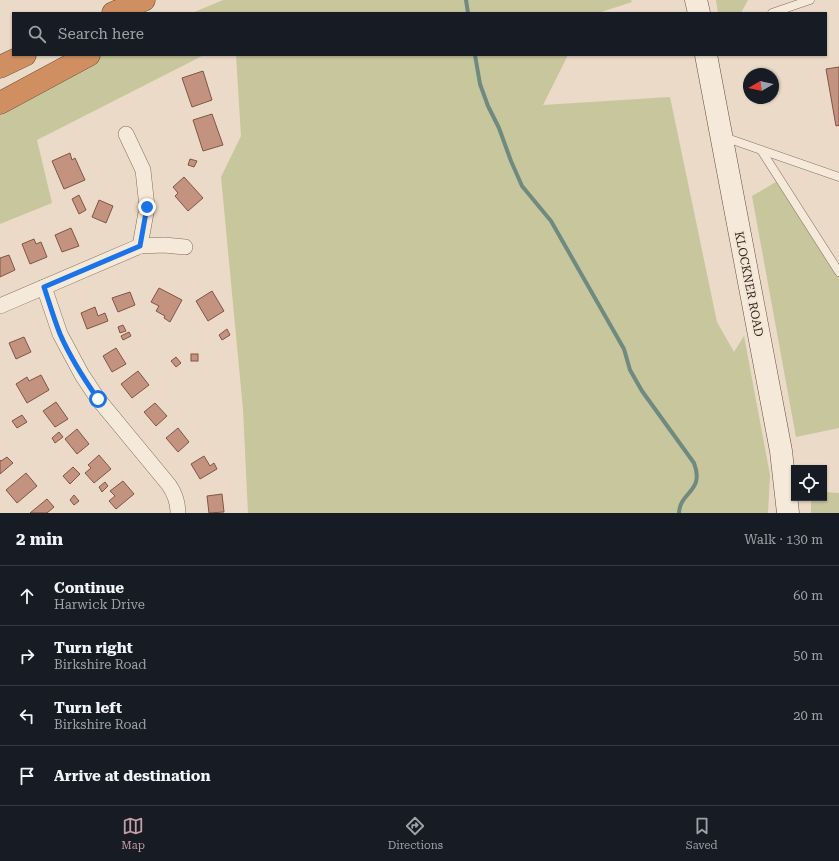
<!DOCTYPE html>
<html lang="en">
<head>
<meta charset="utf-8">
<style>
	body { margin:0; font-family:"Roboto Serif",serif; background:#20242c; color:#f1f3f6 }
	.controls { position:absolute; right:12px; bottom:12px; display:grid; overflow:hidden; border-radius:0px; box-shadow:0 1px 3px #0004 }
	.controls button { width:36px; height:36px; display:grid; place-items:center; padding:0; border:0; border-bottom:1px solid #363941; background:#171b24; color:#f1f3f6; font:20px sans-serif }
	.compass { position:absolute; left:743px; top:68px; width:36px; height:36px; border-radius:50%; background:#171b24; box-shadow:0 1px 3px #0004; rotate:261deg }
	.stop { position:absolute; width:12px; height:12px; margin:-9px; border:3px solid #1a73e8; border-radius:50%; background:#fff }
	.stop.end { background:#1a73e8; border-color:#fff; box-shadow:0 1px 4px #0008 }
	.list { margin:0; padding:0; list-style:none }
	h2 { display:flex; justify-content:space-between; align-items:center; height:52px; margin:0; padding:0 16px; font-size:17px }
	h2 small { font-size:13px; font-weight:400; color:#9ea1a6 }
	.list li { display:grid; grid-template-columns:26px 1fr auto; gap:12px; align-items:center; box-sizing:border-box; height:60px; padding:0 16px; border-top:1px solid #363941 }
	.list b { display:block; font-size:15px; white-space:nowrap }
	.list p { margin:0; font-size:13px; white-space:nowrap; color:#9ea1a6 }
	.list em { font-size:13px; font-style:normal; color:#9ea1a6 }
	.icon { flex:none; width:22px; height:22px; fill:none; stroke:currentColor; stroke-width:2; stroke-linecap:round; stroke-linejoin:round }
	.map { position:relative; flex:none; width:839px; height:513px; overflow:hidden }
	.search { position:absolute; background:#171b24; box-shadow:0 1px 3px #0004; left:12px; right:12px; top:12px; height:44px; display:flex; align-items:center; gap:10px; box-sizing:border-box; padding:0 14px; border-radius:0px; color:#9ea1a6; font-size:15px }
	.sheet { height:292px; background:#171b24 }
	nav { display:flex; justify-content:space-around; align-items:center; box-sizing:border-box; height:56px; border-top:1px solid #363941; background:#171b24; font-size:11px; color:#9ea1a6 }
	nav a { display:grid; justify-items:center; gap:2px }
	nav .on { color:#c49da5 }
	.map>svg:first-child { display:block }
	.green { fill:#c7c69c }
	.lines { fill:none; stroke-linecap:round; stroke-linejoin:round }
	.stream { stroke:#6f8b80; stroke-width:4 }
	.building { fill:#c49380; stroke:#805546 }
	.lane-casing { stroke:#836d5e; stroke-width:9 }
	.street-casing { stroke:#836d5e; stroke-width:16 }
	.secondary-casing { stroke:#654e41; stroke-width:23 }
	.highway-casing { stroke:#523c32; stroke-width:23 }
	.lane { stroke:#f5e9d9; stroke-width:8 }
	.street { stroke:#f5e9d9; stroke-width:15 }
	.secondary { stroke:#f5e9d9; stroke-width:22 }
	.highway { stroke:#d08f60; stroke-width:22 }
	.route { stroke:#1a73e8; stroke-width:5 }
	.labels { text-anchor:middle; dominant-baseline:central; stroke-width:4; stroke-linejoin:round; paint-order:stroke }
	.street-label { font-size:12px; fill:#352720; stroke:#f2e6d5 }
</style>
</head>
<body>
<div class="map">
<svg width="839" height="513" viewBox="0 0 839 513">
	<rect width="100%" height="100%" fill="#eadac7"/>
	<g class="green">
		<polygon points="223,0 631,0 632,2 598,13 192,13"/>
		<polygon points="716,0 748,0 741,13 718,13"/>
		<polygon points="101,55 204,55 37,140 52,203 0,224 0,110 43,82"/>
		<polygon points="236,55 568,55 543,105 670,97 717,322 734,352 744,336 770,475 768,513 248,513 243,409 221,177 241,136"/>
		<polygon points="776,182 831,267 839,263 839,428 796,437 752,196"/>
		<polygon points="824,492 839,493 839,513 811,513 811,498 824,498"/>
	</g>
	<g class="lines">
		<g class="stream">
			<polyline points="466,0 468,13"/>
			<path d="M475,55L480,84L488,106L499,128L511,161L522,186L551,221L624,349L630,370L642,391L694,463C705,492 680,491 679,513"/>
		</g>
	</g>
	<g class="building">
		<polygon points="839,67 839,125 836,126 826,69"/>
		<polygon points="203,71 212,100 192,107 182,78"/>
		<polygon points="212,114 223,145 203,151 193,120"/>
		<polygon points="70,153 72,160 75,158 85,180 64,189 52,161"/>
		<polygon points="190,159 197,161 194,167 188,165"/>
		<polygon points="184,177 203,198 188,211 175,196 178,193 173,187"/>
		<polygon points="79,195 86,210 79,214 72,199"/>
		<polygon points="99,200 113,206 106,223 92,217"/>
		<polygon points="71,228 79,246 62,252 55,235"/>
		<polygon points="34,239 36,244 41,242 47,257 30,264 22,244"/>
		<polygon points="9,255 15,270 0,277 0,258"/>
		<polygon points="159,288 182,300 170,322 164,318 165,316 156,311 159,306 151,302"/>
		<polygon points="212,291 224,311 208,321 196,301"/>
		<polygon points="130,292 135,305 118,312 112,298"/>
		<polygon points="95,307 98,316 105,313 108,321 87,329 81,313"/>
		<polygon points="123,325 126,331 120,333 118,327"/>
		<polygon points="227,329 230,335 222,340 219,335"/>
		<polygon points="129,332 131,336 123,340 121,336"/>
		<polygon points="24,337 31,352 16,359 9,343"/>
		<polygon points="116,348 126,364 112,372 103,356"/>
		<rect x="191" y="354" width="7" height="7"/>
		<polygon points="176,357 181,363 176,367 171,361"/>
		<polygon points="138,371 149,385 132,398 121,384"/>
		<polygon points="41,375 49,390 27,403 16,384 27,377 29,381"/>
		<polygon points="56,402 68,419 55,427 43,411"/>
		<polygon points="155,403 167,416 156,426 144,412"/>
		<polygon points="22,415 27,422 17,428 12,421"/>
		<polygon points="178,428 189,442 178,452 166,438"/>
		<polygon points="77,429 89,444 77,454 65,439"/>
		<polygon points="59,432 63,437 55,443 52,438"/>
		<polygon points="99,455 111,469 94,483 85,473 91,468 88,465"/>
		<polygon points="204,456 210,466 214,463 217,469 200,479 191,464"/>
		<polygon points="7,457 13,463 0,474 0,460 1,461"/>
		<polygon points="73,467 80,474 70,484 63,476"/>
		<polygon points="26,473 37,486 17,503 6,490"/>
		<polygon points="123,481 134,494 116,509 109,501 115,496 110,491"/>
		<polygon points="105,482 108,486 102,492 99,487"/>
		<polygon points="222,494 224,512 209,513 207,496"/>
		<polygon points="74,495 79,501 74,505 70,500"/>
		<polygon points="47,499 54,507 47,513 30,513"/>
	</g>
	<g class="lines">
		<defs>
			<g id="lane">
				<polyline points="772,13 810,0"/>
				<polyline points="724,137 839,177"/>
				<polyline points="761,150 839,272"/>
			</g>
			<g id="street">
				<polyline points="140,246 164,245 185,247"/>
				<path d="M44,287L60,334L82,375L98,399L169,485C175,494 178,502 178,513"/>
				<polyline points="0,306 140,246 147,207 143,170 126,134"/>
			</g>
			<g id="secondary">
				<polyline points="696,0 699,13"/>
				<polyline points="706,55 781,451 788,513"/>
			</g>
			<g id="highway">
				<polyline points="113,13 144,0"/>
				<polyline points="0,67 25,55"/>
				<polyline points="0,103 89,55"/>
			</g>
		</defs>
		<use href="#lane" class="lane-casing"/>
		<use href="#street" class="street-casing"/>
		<use href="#secondary" class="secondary-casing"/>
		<use href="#highway" class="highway-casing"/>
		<use href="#lane" class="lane"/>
		<use href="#street" class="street"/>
		<use href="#secondary" class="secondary"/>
		<use href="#highway" class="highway"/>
	</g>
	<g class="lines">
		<path class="route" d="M98,399C84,379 70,357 60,334C54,319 49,302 44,287L140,246L147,207"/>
	</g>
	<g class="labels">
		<g class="street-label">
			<text transform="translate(749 284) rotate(79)">KLOCKNER ROAD</text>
		</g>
	</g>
</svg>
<div class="controls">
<button><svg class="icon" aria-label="locate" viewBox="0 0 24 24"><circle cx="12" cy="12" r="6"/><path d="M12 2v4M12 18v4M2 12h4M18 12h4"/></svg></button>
</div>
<svg class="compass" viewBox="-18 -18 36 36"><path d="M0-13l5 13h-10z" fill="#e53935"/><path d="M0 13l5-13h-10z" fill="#9ea1a6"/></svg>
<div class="stop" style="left:98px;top:399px"></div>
<div class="stop end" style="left:147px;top:207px"></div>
<div class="search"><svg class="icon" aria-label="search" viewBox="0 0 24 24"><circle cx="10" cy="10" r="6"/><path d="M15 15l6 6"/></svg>Search here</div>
</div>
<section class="sheet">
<h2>2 min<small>Walk · 130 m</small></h2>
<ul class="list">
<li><svg class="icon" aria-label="ahead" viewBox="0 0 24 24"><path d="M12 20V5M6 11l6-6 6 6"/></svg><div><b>Continue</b><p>Harwick Drive</p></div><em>60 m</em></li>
<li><svg class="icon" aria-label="right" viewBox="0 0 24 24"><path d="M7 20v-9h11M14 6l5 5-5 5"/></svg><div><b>Turn right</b><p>Birkshire Road</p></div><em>50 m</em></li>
<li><svg class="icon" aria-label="left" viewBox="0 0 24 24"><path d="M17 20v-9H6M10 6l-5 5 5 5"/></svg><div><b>Turn left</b><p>Birkshire Road</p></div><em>20 m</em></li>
<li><svg class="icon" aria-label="arrive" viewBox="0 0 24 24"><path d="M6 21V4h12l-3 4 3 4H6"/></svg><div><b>Arrive at destination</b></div></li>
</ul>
</section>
<nav>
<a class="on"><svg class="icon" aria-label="map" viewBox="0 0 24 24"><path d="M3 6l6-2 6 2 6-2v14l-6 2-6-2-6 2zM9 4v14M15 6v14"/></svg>Map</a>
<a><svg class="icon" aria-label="directions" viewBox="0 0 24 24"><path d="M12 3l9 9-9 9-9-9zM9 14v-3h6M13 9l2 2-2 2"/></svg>Directions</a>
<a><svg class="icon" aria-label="saved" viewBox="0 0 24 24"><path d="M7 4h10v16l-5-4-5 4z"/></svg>Saved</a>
</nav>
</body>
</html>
